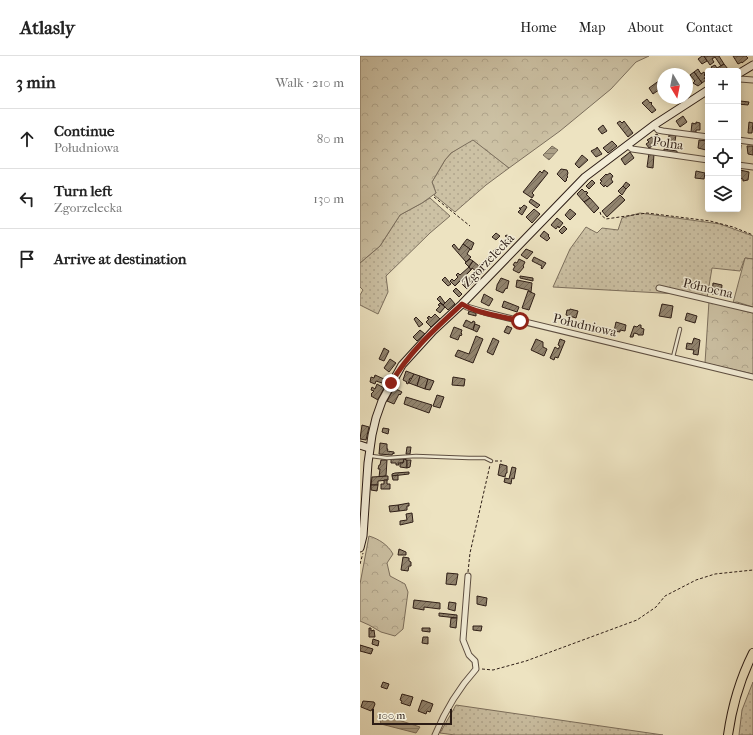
<!DOCTYPE html>
<html lang="en">
<head>
<meta charset="utf-8">
<style>
	body { margin:0; font-family:"IM FELL French Canon",serif; background:#f2f2f2; color:#222 }
	.controls { position:absolute; right:12px; top:12px; display:grid; overflow:hidden; border-radius:4px; box-shadow:0 2px 10px #0003 }
	.controls button { width:36px; height:36px; display:grid; place-items:center; padding:0; border:0; border-bottom:1px solid #e0e0e0; background:#fff; color:#222; font:20px sans-serif }
	.compass { position:absolute; left:297px; top:12px; width:36px; height:36px; border-radius:50%; background:#fff; box-shadow:0 2px 10px #0003; rotate:170deg }
	.scale { position:absolute; left:12px; bottom:10px; width:80px; box-sizing:border-box; padding-left:4px; border:2px solid #2d1d16; border-top:0; font-size:11px; line-height:14px; white-space:nowrap; color:#2d1d16; -webkit-text-stroke:3px #f3edd7; paint-order:stroke }
	.stop { position:absolute; width:12px; height:12px; margin:-9px; border:3px solid #8f2418; border-radius:50%; background:#fff }
	.stop.end { background:#8f2418; border-color:#fff; box-shadow:0 1px 4px #0008 }
	.list { margin:0; padding:0; list-style:none }
	h2 { display:flex; justify-content:space-between; align-items:center; height:52px; margin:0; padding:0 16px; font-size:17px }
	h2 small { font-size:13px; font-weight:400; color:#767676 }
	.list li { display:grid; grid-template-columns:26px 1fr auto; gap:12px; align-items:center; box-sizing:border-box; height:60px; padding:0 16px; border-top:1px solid #e0e0e0 }
	.list b { display:block; font-size:15px; white-space:nowrap }
	.list p { margin:0; font-size:13px; white-space:nowrap; color:#767676 }
	.list em { font-size:13px; font-style:normal; color:#767676 }
	.icon { flex:none; width:22px; height:22px; fill:none; stroke:currentColor; stroke-width:2; stroke-linecap:round; stroke-linejoin:round }
	.map { position:relative; flex:none; width:393px; height:679px; overflow:hidden }
	header { display:flex; align-items:center; gap:24px; box-sizing:border-box; height:56px; padding:0 20px; background:#fff; border-bottom:1px solid #e0e0e0 }
	header strong { font-size:19px }
	nav { display:flex; gap:22px; margin-inline-start:auto; font-size:14px }
	main { display:flex }
	aside { flex:1; background:#fff }
	.map>svg:first-child { display:block }
	.grass { fill:url(#grass-dots); stroke:#7c6f5d }
	.forest { fill:url(#forest-crowns); stroke:#7c6f5d }
	.water { fill:url(#water-rules); stroke:#796c5a }
	.building { fill:url(#building-hatch); stroke:#2d1d16 }
	.lines { fill:none; stroke-linecap:round; stroke-linejoin:round }
	.lane-casing { stroke:#5d4e41; stroke-width:4.5 }
	.street-casing { stroke:#5d4e41; stroke-width:7 }
	.secondary-casing { stroke:#2d1d16; stroke-width:9 }
	.primary-casing { stroke:#2d1d16; stroke-width:10 }
	.path { stroke:#2d1d16; stroke-width:1; stroke-dasharray:3 2; stroke-linecap:butt }
	.lane { stroke:#f3edd7; stroke-width:2.5 }
	.street { stroke:#f3edd7; stroke-width:5 }
	.secondary { stroke:#f3edd7; stroke-width:7 }
	.primary { stroke:#ede3c1; stroke-width:8 }
	.route { stroke:#8f2418; stroke-width:5 }
	.labels { text-anchor:middle; dominant-baseline:central; stroke-width:3; stroke-linejoin:round; paint-order:stroke }
	.street-label { font-size:13px; fill:#2d1d16; stroke:#f3edd7 }
</style>
</head>
<body>
<header>
<strong>Atlasly</strong>
<nav><a>Home</a><a>Map</a><a>About</a><a>Contact</a></nav>
</header>
<main>
<aside>
<h2>3 min<small>Walk · 210 m</small></h2>
<ul class="list">
<li><svg class="icon" aria-label="ahead" viewBox="0 0 24 24"><path d="M12 20V5M6 11l6-6 6 6"/></svg><div><b>Continue</b><p>Południowa</p></div><em>80 m</em></li>
<li><svg class="icon" aria-label="left" viewBox="0 0 24 24"><path d="M17 20v-9H6M10 6l-5 5 5 5"/></svg><div><b>Turn left</b><p>Zgorzelecka</p></div><em>130 m</em></li>
<li><svg class="icon" aria-label="arrive" viewBox="0 0 24 24"><path d="M6 21V4h12l-3 4 3 4H6"/></svg><div><b>Arrive at destination</b></div></li>
</ul>
</aside>
<div class="map">
<svg width="393" height="679" viewBox="0 0 393 679">
	<defs>
		<pattern id="grass-dots" width="8" height="8" patternUnits="userSpaceOnUse"><rect width="8" height="8" fill="#ccc1a4"/><path d="M2 2h.1M6 6h.1" fill="none" stroke="#b0a58c" stroke-width="1.8" stroke-linecap="round"/></pattern>
		<pattern id="forest-crowns" width="20" height="18" patternUnits="userSpaceOnUse"><rect width="20" height="18" fill="#ccc1a4"/><path d="M2 6a3 3 0 1 1 6 0M12 15a3 3 0 1 1 6 0" fill="none" stroke="#b0a58c"/></pattern>
		<pattern id="water-rules" width="6" height="5" patternUnits="userSpaceOnUse"><rect width="6" height="5" fill="#aca087"/><path d="M0 2.5h6" fill="none" stroke="#8c826d"/></pattern>
		<pattern id="building-hatch" width="6" height="6" patternUnits="userSpaceOnUse"><rect width="6" height="6" fill="#91846f"/><path d="M-1 1l2-2M0 6l6-6M5 7l2-2" fill="none" stroke="#776b5a"/></pattern>
	</defs>
	<rect width="100%" height="100%" fill="#ede3c1"/>
	<filter id="stains"><feTurbulence type="fractalNoise" baseFrequency=".005" numOctaves="4"/><feColorMatrix values="0 0 0 0 .2 0 0 0 0 .09 0 0 0 0 .02 0 0 0 .5 -.17"/></filter>
	<radialGradient id="worn" r=".72"><stop offset=".6" stop-color="#630" stop-opacity="0"/><stop offset="1" stop-color="#630" stop-opacity=".3"/></radialGradient>
	<g class="grass">
		<polygon points="113,83 149,112 126,129 95,156 74,139 76,137 72,126 85,104 91,97"/>
		<polygon points="70,142 90,160 70,177 26,220 28,236 18,258 0,249 0,239 3,234 0,231 0,207 20,190 40,159 62,147"/>
		<polygon points="280,157 360,168 393,180 393,203 385,202 380,215 352,212 347,242 319,238 193,231 210,193 226,171 237,177 242,172 258,174 262,162"/>
		<polygon points="393,626 393,679 379,679 382,654"/>
		<polygon points="96,649 303,679 95,679 80,677"/>
	</g>
	<g class="forest">
		<polygon points="0,0 289,0 276,6 251,33 200,75 149,112 113,84 91,97 85,104 72,126 76,137 62,147 40,159 20,190 0,207"/>
		<polygon points="385,202 393,203 393,251 377,246 373,247"/>
		<polygon points="349,245 393,257 393,318 345,307"/>
		<path d="M9,480C19,483 28,489 33,498L27,507L30,520L45,528L48,536L43,573L35,580L21,576L9,569L0,565V528Z"/>
	</g>
	<g class="water">
		<polygon points="192,90 198,94 189,104 183,99"/>
		<polygon points="23,659 60,671 56,677 21,668 20,664"/>
	</g>
	<g class="building">
		<polygon points="342,0 344,0 347,5 342,8 338,3"/>
		<polygon points="344,0 359,0 364,8 361,10 355,1 352,3 354,6 350,9"/>
		<polygon points="373,0 386,0 388,2 382,7 382,6 378,8"/>
		<polygon points="364,8 368,13 365,15 354,15 351,11 355,9 357,12"/>
		<polygon points="338,13 341,18 344,16 345,18 344,19 346,21 344,22 346,24 342,27 334,16"/>
		<polygon points="334,16 342,27 338,30 333,27 335,25 330,19"/>
		<polygon points="300,24 303,28 303,31 293,38 289,32"/>
		<polygon points="287,43 290,47 291,46 292,47 291,48 296,54 292,57 282,47"/>
		<polygon points="380,45 389,46 388,49 378,48 378,46 380,46"/>
		<polygon points="323,60 327,66 320,71 316,65"/>
		<polygon points="260,65 262,67 264,65 273,77 268,81 257,67"/>
		<polygon points="336,66 340,67 340,74 336,74 336,76 331,76 332,67 336,68"/>
		<polygon points="389,66 393,67 392,77 388,77"/>
		<polygon points="243,69 247,75 242,78 238,73"/>
		<polygon points="297,78 301,84 297,86 298,87 289,92 286,88 289,86 287,84"/>
		<polygon points="309,79 316,79 314,91 308,90"/>
		<polygon points="339,84 347,85 347,92 346,92 346,94 338,92"/>
		<polygon points="252,85 257,90 248,97 243,92"/>
		<polygon points="378,88 381,89 380,99 378,99"/>
		<polygon points="387,90 393,90 393,99 388,98"/>
		<polygon points="237,91 242,98 236,101 231,95 237,92"/>
		<polygon points="304,93 317,95 317,98 304,96"/>
		<polygon points="270,96 274,102 265,109 261,103"/>
		<polygon points="289,97 294,98 293,112 287,111"/>
		<polygon points="222,99 228,104 219,112 215,108"/>
		<polygon points="201,113 207,114 208,117 207,120 208,121 206,123 207,124 205,126 197,118"/>
		<polygon points="184,114 188,117 172,137 174,139 172,142 163,136 180,115 182,117"/>
		<polygon points="380,114 389,116 388,124 383,125 383,123 378,122"/>
		<polygon points="336,115 345,117 344,123 335,122"/>
		<polygon points="250,117 253,120 251,123 253,126 247,131 245,129 244,131 240,127 242,125 240,124 246,118 247,119"/>
		<polygon points="232,124 235,127 229,133 226,130"/>
		<polygon points="266,126 270,129 266,133 263,130"/>
		<polygon points="263,130 266,133 262,139 258,135"/>
		<polygon points="222,133 225,136 226,135 228,137 226,138 230,142 224,146 217,138"/>
		<polygon points="260,139 265,144 247,161 242,155"/>
		<polygon points="230,142 239,152 234,157 224,146"/>
		<polygon points="171,143 180,149 177,152 169,146"/>
		<polygon points="164,149 167,151 162,159 158,156 161,153 159,152 161,152"/>
		<polygon points="174,153 180,158 172,167 166,161"/>
		<polygon points="210,153 216,158 210,164 205,159"/>
		<polygon points="197,162 203,167 199,172 198,170 196,173 191,169"/>
		<polygon points="204,170 207,173 202,178 199,175"/>
		<polygon points="184,175 189,179 188,180 190,182 187,185 180,180"/>
		<polygon points="136,177 140,180 136,184 132,181"/>
		<polygon points="147,179 154,184 148,190 143,185 147,181 145,180"/>
		<polygon points="107,183 114,187 111,194 103,188"/>
		<polygon points="94,188 99,194 103,188 110,193 107,198 111,201 106,206 92,190"/>
		<polygon points="136,192 141,196 141,198 135,204 130,199"/>
		<polygon points="166,193 173,196 167,203 161,199"/>
		<polygon points="130,199 135,204 130,209 125,204"/>
		<polygon points="174,201 186,207 182,213 181,212 182,210 172,205"/>
		<polygon points="110,203 113,205 109,211 105,207"/>
		<polygon points="159,203 165,206 163,210 164,211 159,217 153,214 155,210 153,209 155,206 157,207"/>
		<polygon points="113,205 119,210 120,208 121,210 120,211 125,215 121,219 112,212 111,214 109,211"/>
		<polygon points="109,211 111,214 95,230 90,225 92,223 94,225 98,221 96,219 98,217 100,219"/>
		<polygon points="111,220 116,225 107,233 102,228"/>
		<polygon points="160,220 173,222 173,225 160,222"/>
		<polygon points="85,221 91,228 88,230 82,224"/>
		<polygon points="141,222 149,225 147,233 146,232 143,237 136,234 137,230 137,229"/>
		<polygon points="157,224 172,227 171,236 168,234 156,231"/>
		<polygon points="353,227 362,229 361,239 352,238"/>
		<polygon points="96,232 102,238 99,241 93,235"/>
		<polygon points="168,235 175,238 169,254 162,252"/>
		<polygon points="124,238 133,243 129,250 121,246"/>
		<polygon points="80,240 85,247 83,249 77,243"/>
		<polygon points="90,242 95,248 88,254 83,249"/>
		<polygon points="144,245 159,251 157,256 142,251"/>
		<polygon points="80,247 85,251 80,257 76,254 80,250 78,249"/>
		<polygon points="302,248 313,250 311,262 299,260"/>
		<polygon points="210,253 218,255 216,262 206,259 207,254 210,254"/>
		<polygon points="109,255 116,257 116,260 108,258"/>
		<polygon points="327,257 337,260 335,267 325,264"/>
		<polygon points="75,258 80,263 71,271 66,266 69,263 67,262 69,260 71,262"/>
		<polygon points="56,261 63,268 59,271 54,263"/>
		<polygon points="106,264 112,267 113,265 115,266 113,274 103,270"/>
		<polygon points="256,266 266,269 265,275 260,274 260,276 254,275"/>
		<polygon points="115,268 120,270 117,276 113,274"/>
		<polygon points="279,269 281,269 281,272 284,273 283,279 278,279 278,278 274,277 273,281 270,281 274,270 277,271"/>
		<polygon points="147,270 152,272 149,278 144,276"/>
		<polygon points="94,271 102,274 101,277 102,278 101,280 100,279 98,284 90,281"/>
		<polygon points="60,274 65,278 57,285 53,281"/>
		<polygon points="116,280 123,283 113,307 95,300 98,294 109,298"/>
		<polygon points="133,282 139,285 133,299 127,296"/>
		<polygon points="334,282 340,284 338,299 333,298 334,294 326,293 327,287 332,288"/>
		<polygon points="176,283 183,286 183,291 187,293 184,300 171,294"/>
		<polygon points="200,283 205,285 198,302 195,301 194,304 190,302 195,291 198,293 200,290 198,289"/>
		<polygon points="24,292 29,295 24,305 19,303"/>
		<polygon points="30,303 36,307 29,316 24,312"/>
		<polygon points="46,315 54,318 52,323 50,322 48,328 46,327 47,326 43,324"/>
		<polygon points="54,318 60,320 57,330 49,327"/>
		<polygon points="15,319 24,323 22,327 16,325 15,328 10,326 11,321 14,322"/>
		<polygon points="60,320 68,323 65,333 57,330"/>
		<polygon points="93,321 105,323 104,330 92,329"/>
		<polygon points="68,323 74,325 70,334 65,333"/>
		<polygon points="17,328 24,332 18,344 11,340 12,339 11,338 14,335 11,334 12,331 15,333"/>
		<polygon points="34,332 42,336 40,339 39,338 34,348 27,345"/>
		<polygon points="77,339 84,341 80,352 73,350"/>
		<polygon points="46,341 72,349 69,357 44,348"/>
		<polygon points="2,369 9,371 6,384 0,383"/>
		<polygon points="23,372 29,373 28,378 22,376"/>
		<polygon points="20,387 27,388 27,393 28,393 27,395 34,396 34,398 33,397 32,399 19,398"/>
		<polygon points="47,391 51,391 50,398 46,398"/>
		<polygon points="31,403 44,403 43,407 38,407 39,409 36,409 36,407 31,407"/>
		<polygon points="44,403 47,404 47,412 40,411 40,407 43,407"/>
		<polygon points="21,404 27,404 26,420 19,421 20,413 18,413 19,409 20,409"/>
		<polygon points="47,404 51,404 50,411 47,412"/>
		<polygon points="140,408 147,410 147,417 146,417 145,421 138,419"/>
		<polygon points="152,411 156,412 154,423 152,422 151,428 144,426 145,422 149,423"/>
		<polygon points="49,416 49,418 32,420 32,418 35,417"/>
		<polygon points="38,419 38,424 33,424 32,420"/>
		<polygon points="28,420 28,424 18,425 18,429 11,429 12,421"/>
		<polygon points="24,424 27,424 27,428 30,428 30,433 21,433 21,428 24,428"/>
		<polygon points="11,429 18,429 17,435 11,434"/>
		<polygon points="49,447 49,450 47,450 47,454 39,455 38,449"/>
		<polygon points="38,449 39,455 30,456 29,450"/>
		<polygon points="52,457 53,466 40,469 40,465 47,464 46,458"/>
		<polygon points="39,493 46,496 46,499 38,499"/>
		<polygon points="43,501 49,502 49,505 51,506 51,510 49,510 48,515 41,514"/>
		<polygon points="87,517 98,518 96,529 86,528"/>
		<polygon points="117,540 127,542 126,550 117,548"/>
		<polygon points="54,544 80,547 80,553 64,551 64,554 53,552"/>
		<polygon points="89,546 96,547 95,555 88,553"/>
		<polygon points="79,557 97,559 97,562 79,560"/>
		<polygon points="91,562 97,562 96,572 90,571"/>
		<polygon points="113,570 122,570 121,575 113,574"/>
		<polygon points="9,572 11,572 11,575 14,574 15,581 9,581"/>
		<polygon points="62,572 70,572 70,576 62,575"/>
		<polygon points="63,581 68,581 68,588 62,587"/>
		<polygon points="13,583 19,585 18,590 12,588"/>
		<polygon points="0,589 13,593 11,598 0,595"/>
		<polygon points="23,626 29,628 27,633 21,631"/>
		<polygon points="42,638 53,641 50,650 41,647 42,645 40,644"/>
		<polygon points="62,644 73,648 70,656 67,655 66,658 58,655"/>
		<polygon points="3,645 14,646 15,648 13,653 12,653 11,655 1,651"/>
	</g>
	<g class="lines">
		<defs>
			<g id="lane">
				<polyline points="313,301 320,273"/>
				<polyline points="11,400 27,402 56,400 109,402 125,402 131,405"/>
			</g>
			<g id="street">
				<polyline points="378,20 380,23 393,24"/>
				<polyline points="294,69 298,74 303,75 348,81"/>
				<polyline points="378,84 393,86"/>
				<polyline points="267,89 272,93 348,104"/>
				<polyline points="378,109 393,111"/>
				<polyline points="299,232 393,254"/>
				<polyline points="102,248 107,251 124,256 393,321"/>
				<path d="M75,679C85,655 98,633 116,613L115,605L109,599L103,584L108,520"/>
			</g>
			<g id="secondary">
				<polyline points="378,18 393,9"/>
				<polyline points="0,389 9,392"/>
				<polyline points="0,492 3,480 8,407 12,379 16,362 22,345 42,309 73,275 102,248 225,121 294,69 348,34"/>
			</g>
			<path id="primary" d="M368,679C372,651 380,623 393,597"/>
		</defs>
		<use href="#lane" class="lane-casing"/>
		<use href="#street" class="street-casing"/>
		<use href="#secondary" class="secondary-casing"/>
		<use href="#primary" class="primary-casing"/>
		<g class="path">
			<polyline points="74,141 110,170"/>
			<polyline points="240,156 241,159 246,163 287,157 350,165 373,171 393,179"/>
			<polyline points="135,405 142,405"/>
			<polyline points="0,508 3,497"/>
			<polyline points="108,516 110,497 130,409"/>
			<polyline points="122,613 133,614 166,605 277,564 296,551 305,540 336,524 355,518 393,514"/>
		</g>
		<use href="#lane" class="lane"/>
		<use href="#street" class="street"/>
		<use href="#secondary" class="secondary"/>
		<use href="#primary" class="primary"/>
	</g>
	<g class="lines">
		<path class="route" d="M31,327C50,295 75,273 102,248C118,258 142,260 160,265"/>
	</g>
	<g class="labels">
		<g class="street-label">
			<text transform="translate(308 87) rotate(8)">Polna</text>
			<text transform="translate(128 204) rotate(-46)">Zgorzelecka</text>
			<text transform="translate(348 232) rotate(13)">Północna</text>
			<text transform="translate(225 269) rotate(13)">Południowa</text>
		</g>
	</g>
	<rect width="100%" height="100%" filter="url(#stains)"/>
	<rect width="100%" height="100%" fill="url(#worn)"/>
</svg>
<div class="controls">
<button>+</button>
<button>−</button>
<button><svg class="icon" aria-label="locate" viewBox="0 0 24 24"><circle cx="12" cy="12" r="6"/><path d="M12 2v4M12 18v4M2 12h4M18 12h4"/></svg></button>
<button><svg class="icon" aria-label="layers" viewBox="0 0 24 24"><path d="M12 4l9 5-9 5-9-5zM3 14l9 5 9-5"/></svg></button>
</div>
<svg class="compass" viewBox="-18 -18 36 36"><path d="M0-13l5 13h-10z" fill="#e53935"/><path d="M0 13l5-13h-10z" fill="#767676"/></svg>
<div class="scale">100 m</div>
<div class="stop" style="left:160px;top:265px"></div>
<div class="stop end" style="left:31px;top:327px"></div>
</div>
</main>
</body>
</html>
